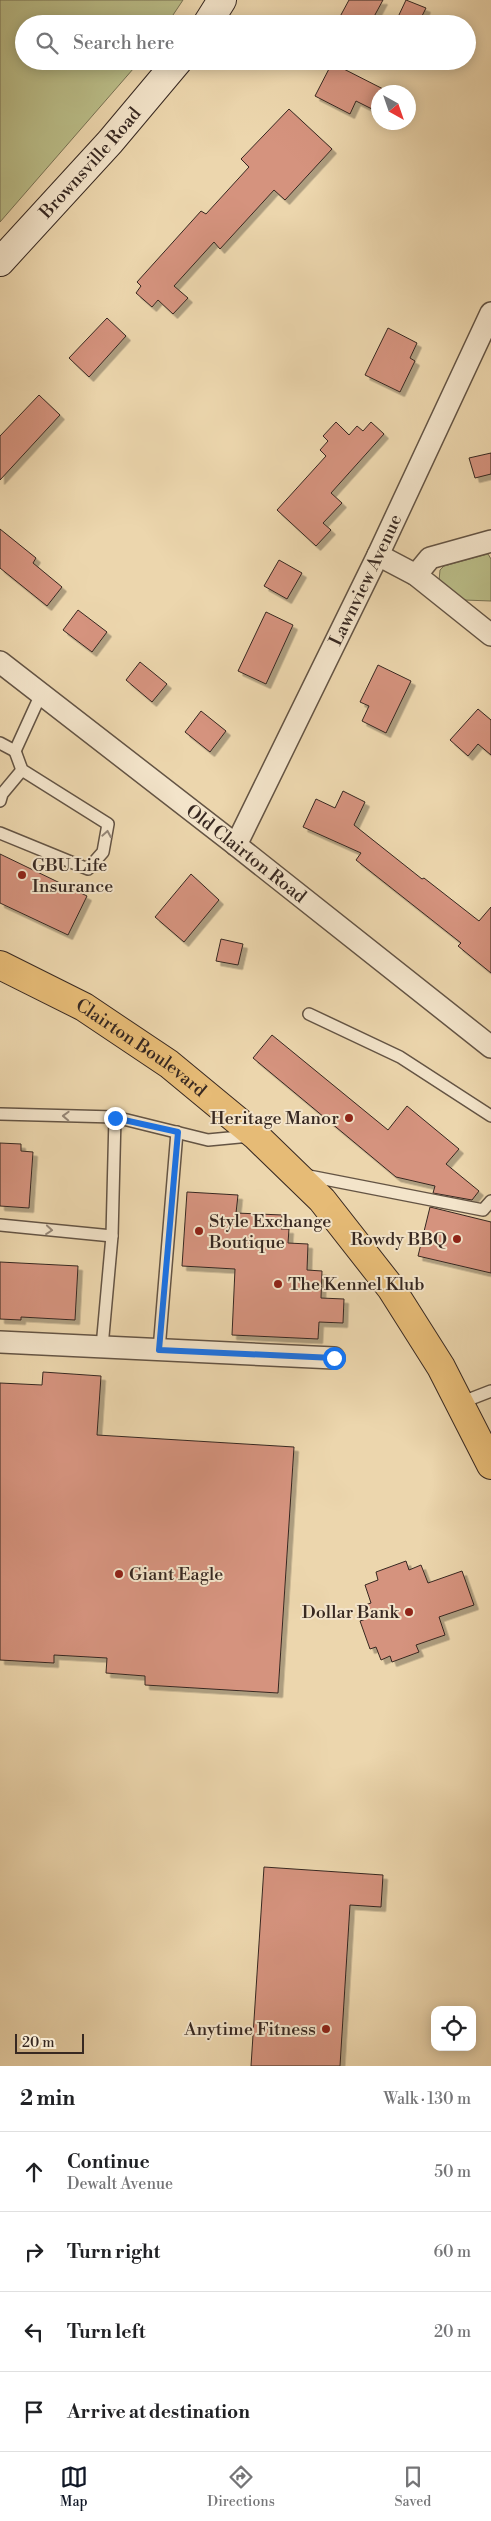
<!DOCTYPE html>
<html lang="en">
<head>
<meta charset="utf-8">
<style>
	body { margin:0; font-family:"Libre Bodoni",serif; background:#f2f2f2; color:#202124 }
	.controls { position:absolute; right:15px; bottom:15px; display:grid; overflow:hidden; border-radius:10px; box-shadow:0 2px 12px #0003 }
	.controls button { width:45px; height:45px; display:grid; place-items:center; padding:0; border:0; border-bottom:1px solid #e0e0e0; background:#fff; color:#202124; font:25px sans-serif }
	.compass { position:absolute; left:371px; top:85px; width:45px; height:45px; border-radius:50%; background:#fff; box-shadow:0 2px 12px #0003; rotate:140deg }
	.scale { position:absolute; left:15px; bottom:12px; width:69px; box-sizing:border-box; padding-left:5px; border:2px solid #372821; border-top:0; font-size:14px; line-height:18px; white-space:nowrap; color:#372821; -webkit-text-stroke:4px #f3e4ca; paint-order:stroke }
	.stop { position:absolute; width:15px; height:15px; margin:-11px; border:4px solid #1a73e8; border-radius:50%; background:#fff }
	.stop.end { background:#1a73e8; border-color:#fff; box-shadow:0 1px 5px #0008 }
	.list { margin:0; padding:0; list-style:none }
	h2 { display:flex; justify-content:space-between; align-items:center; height:65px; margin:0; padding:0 20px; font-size:21px }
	h2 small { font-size:16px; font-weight:400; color:#757577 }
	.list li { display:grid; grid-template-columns:32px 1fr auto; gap:15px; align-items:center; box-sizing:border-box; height:80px; padding:0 20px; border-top:1px solid #e0e0e0 }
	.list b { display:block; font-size:19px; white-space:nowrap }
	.list p { margin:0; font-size:16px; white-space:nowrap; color:#757577 }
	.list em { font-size:16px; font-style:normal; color:#757577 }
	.icon { flex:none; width:28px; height:28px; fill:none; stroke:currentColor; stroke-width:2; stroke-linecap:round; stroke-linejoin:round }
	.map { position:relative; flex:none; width:491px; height:2066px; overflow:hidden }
	.search { position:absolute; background:#fff; box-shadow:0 2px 12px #0003; left:15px; right:15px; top:15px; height:55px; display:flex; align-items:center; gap:12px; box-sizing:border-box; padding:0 18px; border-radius:28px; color:#757577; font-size:19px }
	.sheet { height:385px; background:#fff }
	nav { display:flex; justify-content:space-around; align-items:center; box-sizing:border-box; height:70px; border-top:1px solid #e0e0e0; background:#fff; font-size:14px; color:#757577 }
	nav a { display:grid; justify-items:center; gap:2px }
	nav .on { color:#111827 }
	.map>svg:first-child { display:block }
	.green { fill:#babd88; stroke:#787254 }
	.building { fill:#d5937e; stroke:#372821; filter:url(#shadow) }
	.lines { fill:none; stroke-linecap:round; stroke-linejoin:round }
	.service-casing { stroke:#645444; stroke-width:14 }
	.minor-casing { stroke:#645444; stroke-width:24 }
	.secondary-casing { stroke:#372821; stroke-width:30 }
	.trunk-casing { stroke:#372821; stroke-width:30 }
	.service { stroke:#f3e4ca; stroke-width:11 }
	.minor { stroke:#f3e4ca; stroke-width:21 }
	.secondary { stroke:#f3e4ca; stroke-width:28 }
	.trunk { stroke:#e6bb76; stroke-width:28 }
	.oneway { stroke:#958676 }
	.route { stroke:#1a73e8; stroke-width:6 }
	.poi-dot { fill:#8f2418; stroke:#f3e4ca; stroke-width:2 }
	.labels { text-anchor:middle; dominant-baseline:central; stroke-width:4; stroke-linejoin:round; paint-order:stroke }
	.street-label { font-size:18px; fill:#372821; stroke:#f3e4ca }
	.poi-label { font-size:18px; fill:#372821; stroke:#f3e4ca; text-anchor:start }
</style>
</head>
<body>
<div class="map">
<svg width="491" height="2066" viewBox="0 0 491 2066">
	<defs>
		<filter id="shadow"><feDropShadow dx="4.5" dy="4.5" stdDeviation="0" flood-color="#0004"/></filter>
	</defs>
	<rect width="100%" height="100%" fill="#ecd6ad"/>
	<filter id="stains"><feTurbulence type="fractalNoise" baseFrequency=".004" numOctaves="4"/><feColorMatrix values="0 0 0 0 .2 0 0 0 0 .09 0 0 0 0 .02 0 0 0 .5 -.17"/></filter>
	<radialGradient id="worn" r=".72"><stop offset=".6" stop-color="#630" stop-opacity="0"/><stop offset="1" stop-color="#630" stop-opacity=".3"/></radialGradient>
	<g class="green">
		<polygon points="0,0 183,0 167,24 24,24 24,61 140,61 0,222"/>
		<polygon points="488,554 491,559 491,601 464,600 439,581 440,570 444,566"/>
	</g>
	<g class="building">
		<polygon points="349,0 383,0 370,24 336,24"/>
		<polygon points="406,0 426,8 418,24 412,24 398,17"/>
		<polygon points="332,63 389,92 378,92 378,112 356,101 350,114 315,96"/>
		<polygon points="289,109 332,149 285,200 274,190 220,249 214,242 174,286 188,298 173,314 158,300 152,307 136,293 141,286 137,282 201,211 206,214 249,167 241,159"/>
		<polygon points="107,318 126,336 89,377 69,358"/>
		<polygon points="388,328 417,343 410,358 415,361 400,392 365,375"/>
		<polygon points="39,395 60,415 0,480 0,436"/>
		<polygon points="336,422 349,435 357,426 363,431 371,422 384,434 331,493 342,503 323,523 331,530 316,546 277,510 326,456 320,450 328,441 323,436"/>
		<polygon points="491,453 491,474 475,478 469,458"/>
		<polygon points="0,529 36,558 33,563 62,587 47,606 0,568"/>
		<polygon points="279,560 302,573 287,599 264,586"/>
		<polygon points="78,610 107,632 92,652 63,630"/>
		<polygon points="266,612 293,625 266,684 238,671"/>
		<polygon points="140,662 167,684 152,702 126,680"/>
		<polygon points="378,665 411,681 386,733 362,721 369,706 360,702"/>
		<polygon points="478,709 491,720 491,755 478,744 468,756 450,740"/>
		<polygon points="201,711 226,731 210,752 185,732"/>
		<polygon points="343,791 365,802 354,825 422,879 424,878 479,921 491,907 491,973 458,946 461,943 356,860 361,853 303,827 316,799 335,808"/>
		<polygon points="0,854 87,896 68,935 0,903"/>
		<polygon points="191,874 219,900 184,942 155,917"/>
		<polygon points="221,939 243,944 238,965 216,961"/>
		<polygon points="272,1035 388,1130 407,1106 459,1149 446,1164 479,1191 472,1200 433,1193 435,1186 396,1177 253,1058"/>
		<polygon points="0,1143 21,1144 21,1151 33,1152 29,1208 0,1206"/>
		<polygon points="187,1192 238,1195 236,1213 282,1215 281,1229 289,1229 288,1243 308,1244 307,1270 322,1271 321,1298 344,1299 343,1323 319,1322 318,1339 232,1335 235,1269 182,1266"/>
		<polygon points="430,1207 491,1222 491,1273 418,1256"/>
		<polygon points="0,1262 78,1266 75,1320 21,1317 21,1320 0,1319"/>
		<polygon points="43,1372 101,1376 97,1435 294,1447 278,1693 145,1685 145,1676 106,1673 107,1658 54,1655 54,1663 0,1660 0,1383 42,1385"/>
		<polygon points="406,1561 409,1570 421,1565 428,1583 462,1571 474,1605 439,1617 445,1635 416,1645 419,1652 392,1662 390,1656 381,1660 376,1647 370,1649 360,1621 366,1619 362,1606 371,1603 365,1585 378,1580 376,1572"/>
		<polygon points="264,1867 383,1875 381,1907 350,1905 340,2066 251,2066"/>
	</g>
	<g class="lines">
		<defs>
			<g id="service">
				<polyline points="0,743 15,751 41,694"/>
				<polyline points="0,801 2,794 22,770"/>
				<polyline points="0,833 88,869 103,852 108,824 22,770 15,751"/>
				<polyline points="309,1014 400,1057 491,1116"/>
				<polyline points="0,1114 115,1117 208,1140 250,1136"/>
				<polyline points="304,1175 483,1210 491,1201"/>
				<polyline points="0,1225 112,1236"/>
				<polyline points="102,1347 112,1236 115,1117"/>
				<polyline points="159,1350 177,1132"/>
				<polyline points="460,1403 491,1391"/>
			</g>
			<g id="minor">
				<polyline points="378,555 416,575 491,635"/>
				<polyline points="416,575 430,558 491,541"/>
				<path id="s1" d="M0,662L236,845L491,1047"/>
				<path id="s2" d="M236,845L378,555L491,313"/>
				<polyline points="0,1342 334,1358"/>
			</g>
			<g id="secondary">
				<polyline points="207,24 222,0"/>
				<path id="s3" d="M0,262L110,142L178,61"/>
			</g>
			<g id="trunk">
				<path id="s4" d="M0,965L84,1007L169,1064L256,1136L322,1200L391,1288L441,1367L491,1465"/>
			</g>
		</defs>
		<use href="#service" class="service-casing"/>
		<use href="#minor" class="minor-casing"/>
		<use href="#secondary" class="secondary-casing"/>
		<use href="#trunk" class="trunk-casing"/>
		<use href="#service" class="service"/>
		<use href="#minor" class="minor"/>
		<use href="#secondary" class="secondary"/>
		<use href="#trunk" class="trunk"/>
	</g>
	<defs><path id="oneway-chevron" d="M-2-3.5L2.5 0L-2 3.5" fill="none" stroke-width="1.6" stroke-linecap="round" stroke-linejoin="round" transform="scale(1.25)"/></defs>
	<g class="oneway">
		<use href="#oneway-chevron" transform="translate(107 834) rotate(-80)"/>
		<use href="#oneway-chevron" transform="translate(66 1116) rotate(-178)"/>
		<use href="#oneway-chevron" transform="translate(49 1230) rotate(5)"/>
	</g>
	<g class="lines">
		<polyline class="route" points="115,1118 178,1132 159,1350 334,1358"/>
	</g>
	<g class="poi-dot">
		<circle cx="22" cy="875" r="5"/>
		<circle cx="349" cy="1118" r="5"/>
		<circle cx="199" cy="1231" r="5"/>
		<circle cx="457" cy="1239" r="5"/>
		<circle cx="278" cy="1284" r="5"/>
		<circle cx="119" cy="1574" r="5"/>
		<circle cx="409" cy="1612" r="5"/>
		<circle cx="326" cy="2029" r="5"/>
	</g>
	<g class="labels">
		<g class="street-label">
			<text stroke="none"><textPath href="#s3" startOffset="134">Brownsville Road</textPath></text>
			<text stroke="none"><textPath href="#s2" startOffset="295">Lawnview Avenue</textPath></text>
			<text stroke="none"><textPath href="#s1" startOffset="312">Old Clairton Road</textPath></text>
			<text stroke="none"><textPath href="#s4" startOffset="164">Clairton Boulevard</textPath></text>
		</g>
		<g class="poi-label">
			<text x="32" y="865">GBU Life<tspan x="32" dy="21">Insurance</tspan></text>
			<text x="339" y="1118" text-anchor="end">Heritage Manor</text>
			<text x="209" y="1221">Style Exchange<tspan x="209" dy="21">Boutique</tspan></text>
			<text x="447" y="1239" text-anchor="end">Rowdy BBQ</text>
			<text x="288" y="1284">The Kennel Klub</text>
			<text x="129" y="1574">Giant Eagle</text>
			<text x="399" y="1612" text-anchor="end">Dollar Bank</text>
			<text x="316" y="2029" text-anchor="end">Anytime Fitness</text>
		</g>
	</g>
	<rect width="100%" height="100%" filter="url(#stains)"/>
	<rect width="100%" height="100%" fill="url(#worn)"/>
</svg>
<div class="controls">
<button><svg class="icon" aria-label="locate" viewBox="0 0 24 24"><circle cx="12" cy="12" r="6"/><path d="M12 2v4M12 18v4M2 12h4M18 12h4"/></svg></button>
</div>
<svg class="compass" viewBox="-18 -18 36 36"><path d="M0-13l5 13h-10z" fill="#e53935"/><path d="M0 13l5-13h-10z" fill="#757577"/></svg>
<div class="scale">20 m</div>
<div class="stop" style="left:334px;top:1358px"></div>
<div class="stop end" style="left:115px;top:1118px"></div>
<div class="search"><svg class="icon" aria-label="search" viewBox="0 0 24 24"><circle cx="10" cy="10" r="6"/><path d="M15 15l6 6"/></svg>Search here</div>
</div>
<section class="sheet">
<h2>2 min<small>Walk · 130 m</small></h2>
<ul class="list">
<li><svg class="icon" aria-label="ahead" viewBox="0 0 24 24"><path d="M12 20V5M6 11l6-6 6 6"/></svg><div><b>Continue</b><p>Dewalt Avenue</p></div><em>50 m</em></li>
<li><svg class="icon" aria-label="right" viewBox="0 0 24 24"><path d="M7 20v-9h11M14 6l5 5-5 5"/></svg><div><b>Turn right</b></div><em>60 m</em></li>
<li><svg class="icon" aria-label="left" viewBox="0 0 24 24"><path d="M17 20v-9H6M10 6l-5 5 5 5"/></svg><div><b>Turn left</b></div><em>20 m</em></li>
<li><svg class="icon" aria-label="arrive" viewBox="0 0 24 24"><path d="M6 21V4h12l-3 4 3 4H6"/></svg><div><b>Arrive at destination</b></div></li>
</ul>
</section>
<nav>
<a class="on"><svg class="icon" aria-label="map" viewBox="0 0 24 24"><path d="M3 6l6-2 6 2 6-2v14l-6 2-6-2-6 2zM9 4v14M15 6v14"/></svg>Map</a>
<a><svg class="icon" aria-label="directions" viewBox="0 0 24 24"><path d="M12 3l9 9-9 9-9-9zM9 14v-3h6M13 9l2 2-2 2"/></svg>Directions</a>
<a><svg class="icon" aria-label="saved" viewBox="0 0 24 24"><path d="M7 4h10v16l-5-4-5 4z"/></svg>Saved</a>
</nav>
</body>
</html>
